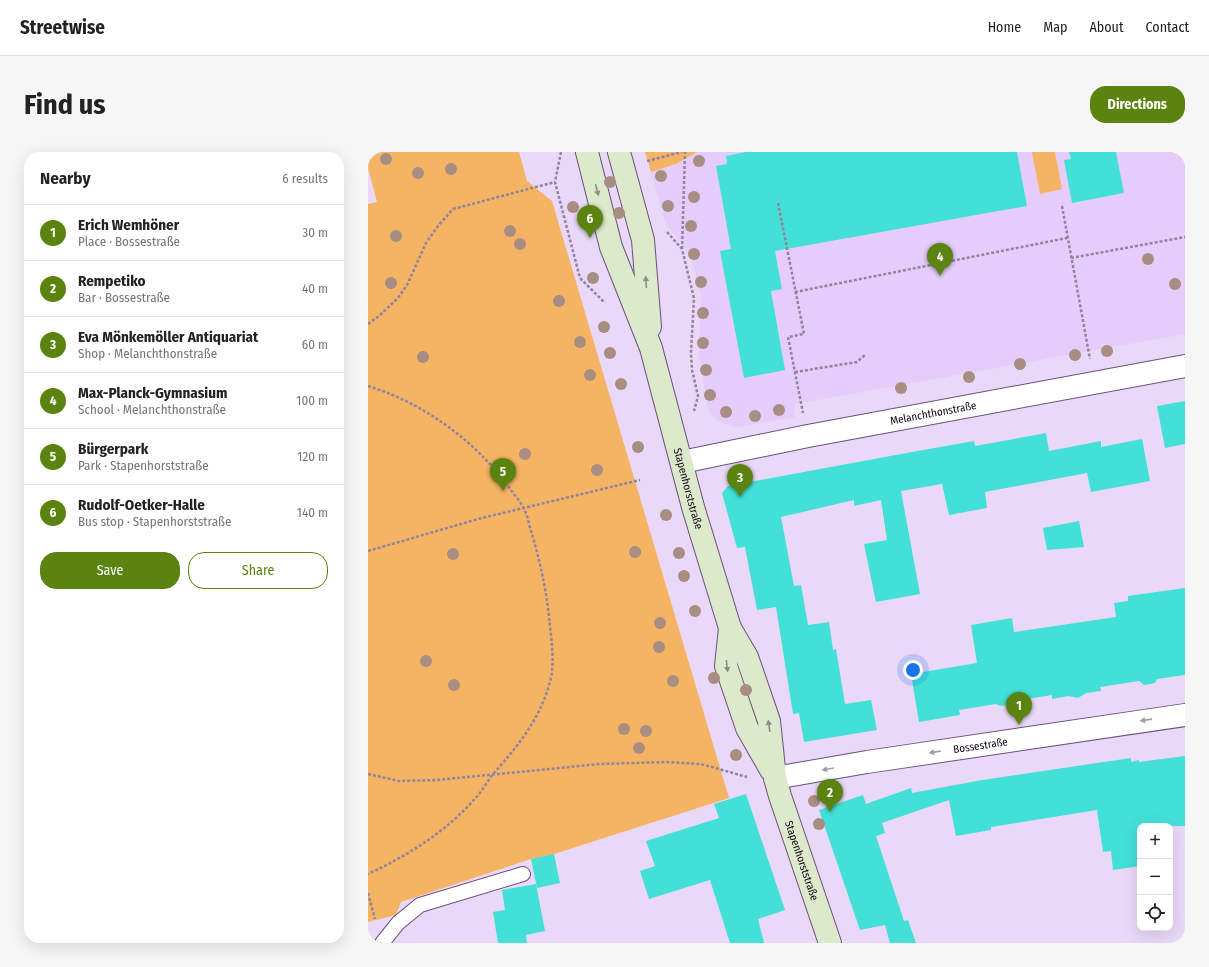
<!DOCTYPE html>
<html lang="en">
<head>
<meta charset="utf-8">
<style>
	body { margin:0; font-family:"Fira Sans Condensed",sans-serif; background:#f6f6f6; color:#222 }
	.controls { position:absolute; right:12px; bottom:12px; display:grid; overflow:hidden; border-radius:8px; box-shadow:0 4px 16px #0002 }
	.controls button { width:36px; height:36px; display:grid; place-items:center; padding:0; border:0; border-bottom:1px solid #e0e0e0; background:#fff; color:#222; font:20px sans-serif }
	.you { position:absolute; left:545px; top:518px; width:14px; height:14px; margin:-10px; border:3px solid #fff; border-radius:50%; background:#1a73e8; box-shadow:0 0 0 6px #1a73e833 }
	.badge { display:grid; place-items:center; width:26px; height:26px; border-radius:50%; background:#5a840f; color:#fff; font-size:13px; font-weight:700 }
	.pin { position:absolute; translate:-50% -33px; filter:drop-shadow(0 1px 2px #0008) }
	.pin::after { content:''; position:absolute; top:21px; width:14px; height:12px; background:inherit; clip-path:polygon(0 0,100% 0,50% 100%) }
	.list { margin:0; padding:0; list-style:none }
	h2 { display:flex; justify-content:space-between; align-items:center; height:52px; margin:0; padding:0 16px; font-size:17px }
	h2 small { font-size:13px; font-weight:400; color:#767676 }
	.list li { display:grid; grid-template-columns:26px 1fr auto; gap:12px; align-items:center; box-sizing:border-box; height:56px; padding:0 16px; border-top:1px solid #e0e0e0 }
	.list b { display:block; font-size:15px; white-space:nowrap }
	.list p { margin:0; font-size:13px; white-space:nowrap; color:#767676 }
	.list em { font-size:13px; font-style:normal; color:#767676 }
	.actions { display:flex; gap:8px; padding:12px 16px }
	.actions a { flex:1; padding:9px 0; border:1px solid #5a840f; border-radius:16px; text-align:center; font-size:14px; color:#5a840f }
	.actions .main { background:#5a840f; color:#fff }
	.icon { flex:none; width:22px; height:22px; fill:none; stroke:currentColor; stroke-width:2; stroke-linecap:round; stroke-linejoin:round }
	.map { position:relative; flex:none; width:817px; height:791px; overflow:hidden; border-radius:16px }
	header { display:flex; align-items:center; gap:24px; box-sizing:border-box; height:56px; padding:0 20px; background:#fff; border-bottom:1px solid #e0e0e0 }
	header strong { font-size:19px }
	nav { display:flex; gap:22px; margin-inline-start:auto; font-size:14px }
	.intro { display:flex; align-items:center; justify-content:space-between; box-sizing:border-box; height:96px; padding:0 24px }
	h1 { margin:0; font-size:28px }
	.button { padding:10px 18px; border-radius:16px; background:#5a840f; color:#fff; font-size:14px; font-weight:700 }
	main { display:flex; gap:24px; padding:0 24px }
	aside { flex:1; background:#fff; border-radius:16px; box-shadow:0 4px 16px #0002 }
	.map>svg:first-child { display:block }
	.built { fill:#e5ccfb }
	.green { fill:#f5b364 }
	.building { fill:#42e0d7 }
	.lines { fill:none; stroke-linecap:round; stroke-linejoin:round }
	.lane-casing { stroke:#6a517e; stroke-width:16 }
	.street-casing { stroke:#6a517e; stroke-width:24 }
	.secondary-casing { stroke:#6a517e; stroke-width:24 }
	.path { stroke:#92849e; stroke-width:2.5; stroke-dasharray:3 2; stroke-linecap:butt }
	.lane { stroke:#fff; stroke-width:14 }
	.street { stroke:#fff; stroke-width:22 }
	.secondary { stroke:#dce9cb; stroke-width:22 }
	.tree { fill:#a88d83 }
	.oneway { fill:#8b8f83 }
	.oneway2 { fill:#a09ca3 }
	.labels { text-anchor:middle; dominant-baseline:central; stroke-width:3; stroke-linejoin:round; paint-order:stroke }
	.street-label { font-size:11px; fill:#110718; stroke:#fff }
</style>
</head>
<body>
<header>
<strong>Streetwise</strong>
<nav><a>Home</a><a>Map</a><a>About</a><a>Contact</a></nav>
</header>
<div class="intro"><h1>Find us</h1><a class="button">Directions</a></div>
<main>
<aside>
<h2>Nearby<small>6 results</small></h2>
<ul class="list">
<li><span class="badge">1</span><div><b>Erich Wemhöner</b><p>Place · Bossestraße</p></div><em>30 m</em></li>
<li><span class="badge">2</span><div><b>Rempetiko</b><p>Bar · Bossestraße</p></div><em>40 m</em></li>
<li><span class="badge">3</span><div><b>Eva Mönkemöller Antiquariat</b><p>Shop · Melanchthonstraße</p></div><em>60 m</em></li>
<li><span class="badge">4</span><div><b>Max-Planck-Gymnasium</b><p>School · Melanchthonstraße</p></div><em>100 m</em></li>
<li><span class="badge">5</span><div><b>Bürgerpark</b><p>Park · Stapenhorststraße</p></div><em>120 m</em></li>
<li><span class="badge">6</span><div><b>Rudolf-Oetker-Halle</b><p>Bus stop · Stapenhorststraße</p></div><em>140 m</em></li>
</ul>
<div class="actions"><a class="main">Save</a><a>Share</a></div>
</aside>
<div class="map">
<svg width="817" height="791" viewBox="0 0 817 791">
	<rect width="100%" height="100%" fill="#e9d8f8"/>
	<polygon class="built" points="329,0 817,0 817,182 427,252 427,265 368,275 349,268 340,257 331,203 333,143 323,105 298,72 283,20 308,12"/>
	<g class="green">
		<polygon points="0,0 151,0 159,29 184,49 361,646 186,702 163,707 33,750 28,763 0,770 0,52 9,50 0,16"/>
		<polygon points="277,0 329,0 308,12 283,20"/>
		<polygon points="664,0 687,0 694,37 672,42"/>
	</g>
	<g class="building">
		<polygon points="378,0 649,0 659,54 407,99 414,137 403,139 417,218 376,226 352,99 363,97 348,14 359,12 358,4"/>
		<polygon points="701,0 748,0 756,41 704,51 696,8 703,7"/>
		<polygon points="817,249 817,292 797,296 789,254"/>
		<polygon points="678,281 681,299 733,289 733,295 774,287 782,329 723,340 719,321 617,340 619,356 581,363 574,332 533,339 552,442 508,450 496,392 519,388 513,348 486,354 486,348 413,365 426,434 433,433 440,473 461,470 465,498 468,497 477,552 503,548 509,578 436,590 431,561 425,562 408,455 389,458 377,395 369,396 354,341 360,334 544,300 606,289 607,294"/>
		<polygon points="711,369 716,395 679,398 675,376"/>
		<polygon points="817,436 817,523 789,527 787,531 776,533 771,529 732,535 733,539 718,541 710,546 700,544 684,547 684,543 646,549 642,553 633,554 628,552 591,558 592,563 551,570 543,522 609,511 603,473 644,466 646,480 748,465 746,451 760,449 760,444"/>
		<polygon points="817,604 817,674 772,674 772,714 745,718 743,699 735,700 729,658 623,675 623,678 588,684 581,648 514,671 517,681 508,684 536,769 540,768 548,791 522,791 517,773 492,778 451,658 495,643 498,652 543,636 544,641 614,628 763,606 763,610 771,608 771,610"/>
		<polygon points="378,642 417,758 390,767 396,791 362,791 342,728 281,747 272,719 287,714 278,689 351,666 346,652"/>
		<polygon points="186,702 192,731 169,736 163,707"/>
		<polygon points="168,732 177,779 158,783 159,791 130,791 125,760 137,758 134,738"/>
	</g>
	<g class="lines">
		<defs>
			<polyline id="lane" points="14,791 30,771 52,753 155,722"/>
			<g id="street">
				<path id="s1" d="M314,310L440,284L817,214"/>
				<path id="s2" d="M407,626L499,610L817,563"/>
			</g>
			<g id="secondary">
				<path id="s3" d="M219,0L243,95L283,196L325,355L362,476L379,505L401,569L407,626L412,644L462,791"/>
				<polyline points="251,0 275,88 282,175"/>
				<polyline points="362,476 358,514 379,576 403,618"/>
			</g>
		</defs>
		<use href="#lane" class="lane-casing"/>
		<use href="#street" class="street-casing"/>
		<use href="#secondary" class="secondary-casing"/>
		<g class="path">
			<polyline points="193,0 187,30 212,126 237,151"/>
			<polyline points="279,9 314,0"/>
			<polyline points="410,51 436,182 420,185 435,261"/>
			<polyline points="694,54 722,207"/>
			<polyline points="299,80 314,97 326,146 323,201 324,218 330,244 326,259"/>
			<polyline points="314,97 317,0"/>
			<polyline points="703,106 817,85"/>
			<polyline points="427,140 699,86"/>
			<polyline points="0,172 11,164 30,146 39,133 58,91 70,74 85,57 187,30"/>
			<polyline points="427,220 489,210 498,202"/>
			<path d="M0,234C56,251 109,290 143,338C147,344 153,350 156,357C160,364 161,374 164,382C172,410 178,436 181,465C183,486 188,513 181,533C171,568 150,594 126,621C120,628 116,636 111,642C81,678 41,703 0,722"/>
			<polyline points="0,399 110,367 272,328"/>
			<polyline points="0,622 31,629 70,628 231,612 298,610 333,612 379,625"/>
			<polyline points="0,741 7,767"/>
		</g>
		<use href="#lane" class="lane"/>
		<use href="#street" class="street"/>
		<use href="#secondary" class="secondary"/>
	</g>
	<g class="tree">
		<circle cx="18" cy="7" r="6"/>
		<circle cx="331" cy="9" r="6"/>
		<circle cx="83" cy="17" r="6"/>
		<circle cx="50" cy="21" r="6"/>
		<circle cx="293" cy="24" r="6"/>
		<circle cx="242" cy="30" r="6"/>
		<circle cx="326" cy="45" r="6"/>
		<circle cx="300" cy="54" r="6"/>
		<circle cx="205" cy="55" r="6"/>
		<circle cx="251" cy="61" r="6"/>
		<circle cx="323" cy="74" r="6"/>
		<circle cx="142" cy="79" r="6"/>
		<circle cx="28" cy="84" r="6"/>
		<circle cx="152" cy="92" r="6"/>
		<circle cx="326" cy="102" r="6"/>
		<circle cx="780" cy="107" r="6"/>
		<circle cx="225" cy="126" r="6"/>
		<circle cx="333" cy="130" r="6"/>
		<circle cx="23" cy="131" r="6"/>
		<circle cx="807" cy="132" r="6"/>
		<circle cx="191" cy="149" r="6"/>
		<circle cx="335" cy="161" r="6"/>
		<circle cx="236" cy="175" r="6"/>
		<circle cx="212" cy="190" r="6"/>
		<circle cx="335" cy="191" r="6"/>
		<circle cx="739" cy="199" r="6"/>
		<circle cx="242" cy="201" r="6"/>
		<circle cx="707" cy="203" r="6"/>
		<circle cx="55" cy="205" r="6"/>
		<circle cx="652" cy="212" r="6"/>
		<circle cx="338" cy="218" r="6"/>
		<circle cx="222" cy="223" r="6"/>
		<circle cx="601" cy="225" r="6"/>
		<circle cx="253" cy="232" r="6"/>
		<circle cx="533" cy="236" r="6"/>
		<circle cx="342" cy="243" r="6"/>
		<circle cx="411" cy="258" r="6"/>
		<circle cx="358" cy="260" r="6"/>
		<circle cx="387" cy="264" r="6"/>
		<circle cx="270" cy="295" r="6"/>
		<circle cx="157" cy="302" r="6"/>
		<circle cx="229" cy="318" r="6"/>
		<circle cx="298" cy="363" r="6"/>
		<circle cx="267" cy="400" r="6"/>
		<circle cx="311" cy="401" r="6"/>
		<circle cx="85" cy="402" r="6"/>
		<circle cx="316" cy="424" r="6"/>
		<circle cx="327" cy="459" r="6"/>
		<circle cx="292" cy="471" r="6"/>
		<circle cx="291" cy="495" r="6"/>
		<circle cx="58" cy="509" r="6"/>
		<circle cx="346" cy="526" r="6"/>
		<circle cx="305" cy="529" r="6"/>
		<circle cx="86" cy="533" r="6"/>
		<circle cx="378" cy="538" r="6"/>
		<circle cx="256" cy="577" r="6"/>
		<circle cx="278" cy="579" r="6"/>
		<circle cx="271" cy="596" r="6"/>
		<circle cx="368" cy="603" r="6"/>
		<circle cx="446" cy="649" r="6"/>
		<circle cx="451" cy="672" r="6"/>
	</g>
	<defs><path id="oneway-solid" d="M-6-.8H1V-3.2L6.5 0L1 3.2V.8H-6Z"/></defs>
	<g class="oneway">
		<use href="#oneway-solid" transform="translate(229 38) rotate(76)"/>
		<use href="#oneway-solid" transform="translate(278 130) rotate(-94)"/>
		<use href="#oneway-solid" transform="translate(359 514) rotate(84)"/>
		<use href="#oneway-solid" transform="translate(401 574) rotate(-98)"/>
	</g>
	<g class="oneway2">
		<use href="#oneway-solid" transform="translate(778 568) rotate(172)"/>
		<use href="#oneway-solid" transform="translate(567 600) rotate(171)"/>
		<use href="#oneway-solid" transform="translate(460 617) rotate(170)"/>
	</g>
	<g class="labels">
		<g class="street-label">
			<text stroke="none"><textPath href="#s1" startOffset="256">Melanchthonstraße</textPath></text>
			<text stroke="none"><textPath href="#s3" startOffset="352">Stapenhorststraße</textPath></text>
			<text stroke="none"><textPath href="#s2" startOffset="208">Bossestraße</textPath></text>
			<text stroke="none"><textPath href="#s3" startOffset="743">Stapenhorststraße</textPath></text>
		</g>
	</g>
</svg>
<div class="controls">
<button>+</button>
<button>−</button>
<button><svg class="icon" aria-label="locate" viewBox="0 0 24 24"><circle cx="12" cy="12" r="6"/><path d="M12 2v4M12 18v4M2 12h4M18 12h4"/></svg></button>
</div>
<div class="you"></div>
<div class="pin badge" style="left:651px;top:573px">1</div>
<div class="pin badge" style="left:462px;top:660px">2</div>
<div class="pin badge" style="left:372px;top:345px">3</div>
<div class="pin badge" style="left:572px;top:124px">4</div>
<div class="pin badge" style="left:135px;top:339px">5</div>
<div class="pin badge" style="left:222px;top:86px">6</div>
</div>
</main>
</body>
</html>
